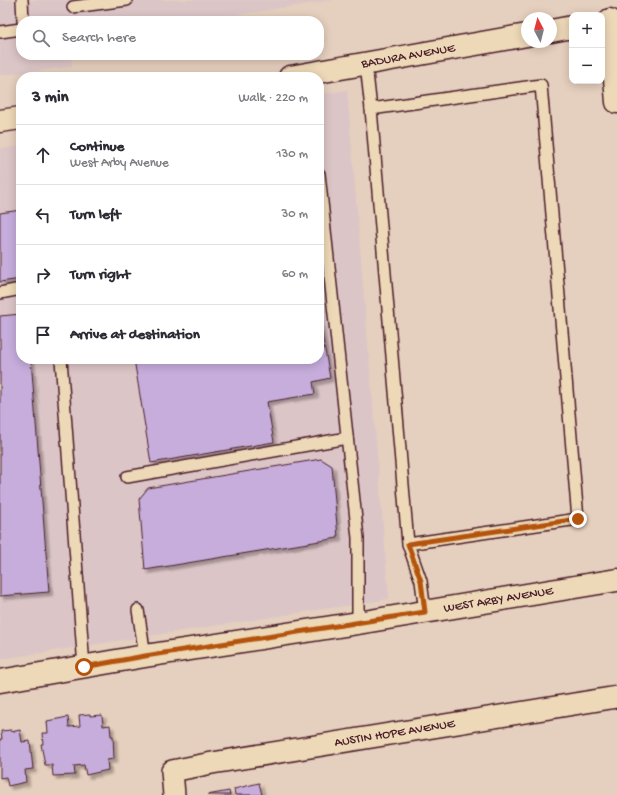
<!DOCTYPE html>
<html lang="en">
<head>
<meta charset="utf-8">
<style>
	body { margin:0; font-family:"Gochi Hand",sans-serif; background:#f7f7f7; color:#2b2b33 }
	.controls { position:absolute; right:12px; top:12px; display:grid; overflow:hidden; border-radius:8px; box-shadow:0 2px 10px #0003 }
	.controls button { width:36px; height:36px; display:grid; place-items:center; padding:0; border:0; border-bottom:1px solid #e1e1e2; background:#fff; color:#2b2b33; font:20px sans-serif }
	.compass { position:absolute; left:521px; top:12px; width:36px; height:36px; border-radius:50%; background:#fff; box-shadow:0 2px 10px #0003; rotate:353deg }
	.stop { position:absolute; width:12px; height:12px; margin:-9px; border:3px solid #b45309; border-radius:50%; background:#fff }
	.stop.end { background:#b45309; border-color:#fff; box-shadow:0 1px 4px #0008 }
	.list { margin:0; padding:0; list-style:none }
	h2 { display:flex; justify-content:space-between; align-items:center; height:52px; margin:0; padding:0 16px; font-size:17px }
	h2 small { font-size:13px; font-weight:400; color:#7c7c81 }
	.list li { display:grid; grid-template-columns:26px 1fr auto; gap:12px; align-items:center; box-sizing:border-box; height:60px; padding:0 16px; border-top:1px solid #e1e1e2 }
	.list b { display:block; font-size:15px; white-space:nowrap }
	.list p { margin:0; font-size:13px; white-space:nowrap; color:#7c7c81 }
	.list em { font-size:13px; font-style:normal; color:#7c7c81 }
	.icon { flex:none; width:22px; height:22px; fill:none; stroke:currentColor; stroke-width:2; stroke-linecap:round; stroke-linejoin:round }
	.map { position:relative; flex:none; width:617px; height:795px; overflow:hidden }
	.search { position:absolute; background:#fff; box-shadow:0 2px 10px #0003; left:16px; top:16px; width:308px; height:44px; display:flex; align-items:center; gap:10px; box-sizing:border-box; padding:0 14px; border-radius:16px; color:#7c7c81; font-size:15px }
	.panel { position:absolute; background:#fff; box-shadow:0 2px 10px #0003; left:16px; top:72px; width:308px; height:292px; border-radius:16px }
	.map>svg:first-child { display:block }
	.built { fill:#dcc5c7 }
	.building { fill:#c6addc; stroke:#4a1f2b; filter:url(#shadow) }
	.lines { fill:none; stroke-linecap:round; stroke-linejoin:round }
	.lane-casing { stroke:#4a1f2b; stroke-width:14 }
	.street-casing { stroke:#4a1f2b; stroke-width:24 }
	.secondary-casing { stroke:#4a1f2b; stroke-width:25 }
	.lane { stroke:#edd8b7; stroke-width:11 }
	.street { stroke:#edd8b7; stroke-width:21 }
	.secondary { stroke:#edd8b7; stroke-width:22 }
	.route { stroke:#b45309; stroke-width:5 }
	.labels { text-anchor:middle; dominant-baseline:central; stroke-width:4; stroke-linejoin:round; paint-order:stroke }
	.street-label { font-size:13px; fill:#4a1f2b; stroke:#edd8b7 }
</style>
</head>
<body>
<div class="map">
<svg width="617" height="795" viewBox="0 0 617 795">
	<defs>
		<filter id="shadow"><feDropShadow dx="3.5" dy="3.5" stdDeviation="1" flood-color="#0004"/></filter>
	</defs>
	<rect width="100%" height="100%" fill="#e5cfbe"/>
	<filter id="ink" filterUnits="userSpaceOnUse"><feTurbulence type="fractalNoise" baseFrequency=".025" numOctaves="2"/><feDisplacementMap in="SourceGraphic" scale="8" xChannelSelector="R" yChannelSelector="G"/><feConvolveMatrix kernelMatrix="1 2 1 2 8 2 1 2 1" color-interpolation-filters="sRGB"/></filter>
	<g filter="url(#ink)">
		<g class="built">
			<polygon points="0,0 334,0 196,21 21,21 21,55 71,55 72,67 0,75"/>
			<polygon points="347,90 389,599 0,659 0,149 21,146 21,359 319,359 319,95"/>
		</g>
		<g class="building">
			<polygon points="21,210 21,279 0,282 0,213"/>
			<polygon points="21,314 21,359 31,359 49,592 0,596 0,316"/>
			<polygon points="319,317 330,378 313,382 315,394 267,402 274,442 151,463 134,359 319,359"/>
			<polygon points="321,459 332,466 338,538 145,570 139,499 148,488"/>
			<polygon points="90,714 90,716 102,715 103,726 110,725 111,736 113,736 114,759 107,760 108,770 86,775 84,765 74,766 75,775 53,776 52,765 45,765 41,744 43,744 42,733 48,733 47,721 68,717 69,727 80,726 79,715"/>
			<polygon points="11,730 11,732 20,730 22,742 30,741 33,769 25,770 26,782 8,786 6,777 0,778 0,739 2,739 1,731"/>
			<polygon points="259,783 262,795 235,795 234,789"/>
			<polygon points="229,791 230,795 207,795"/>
		</g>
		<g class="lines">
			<defs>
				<g id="lane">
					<polyline points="22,0 23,21"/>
					<polyline points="73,7 127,0"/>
					<polyline points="0,32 21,29"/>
					<polyline points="366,64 371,109"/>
					<polyline points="319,174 358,538 358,623"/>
					<polyline points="0,293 21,289"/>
					<polyline points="61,359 84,667"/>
					<polyline points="127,477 347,438"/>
					<polyline points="408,544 578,519 541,85 371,109 408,544 421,581 425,612"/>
					<polyline points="138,610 145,656"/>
				</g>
				<g id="street">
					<path id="s1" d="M174,795L172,771L212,763L617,697"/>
				</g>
				<g id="secondary">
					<polyline points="610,20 617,102"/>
					<polyline points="551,31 572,27"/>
					<path id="s2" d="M290,77L527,35"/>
					<polyline points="0,121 21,118"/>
					<path id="s3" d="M0,681L145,656L358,623L617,580"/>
				</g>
			</defs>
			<use href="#lane" class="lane-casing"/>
			<use href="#street" class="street-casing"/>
			<use href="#secondary" class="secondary-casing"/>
			<use href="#lane" class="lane"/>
			<use href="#street" class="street"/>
			<use href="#secondary" class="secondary"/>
		</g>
	</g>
	<g class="lines" filter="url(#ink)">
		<polyline class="route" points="84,667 145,656 425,612 421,581 408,544 578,519"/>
	</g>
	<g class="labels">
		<g class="street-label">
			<text stroke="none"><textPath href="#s2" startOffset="120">BADURA AVENUE</textPath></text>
			<text stroke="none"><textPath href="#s3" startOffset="505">WEST ARBY AVENUE</textPath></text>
			<text stroke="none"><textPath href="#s1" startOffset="250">AUSTIN HOPE AVENUE</textPath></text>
		</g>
	</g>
</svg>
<div class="controls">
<button>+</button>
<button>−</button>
</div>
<svg class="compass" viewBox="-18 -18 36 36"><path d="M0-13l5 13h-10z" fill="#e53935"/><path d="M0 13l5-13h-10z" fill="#7c7c81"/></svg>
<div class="stop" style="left:84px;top:667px"></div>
<div class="stop end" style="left:578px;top:519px"></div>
<div class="search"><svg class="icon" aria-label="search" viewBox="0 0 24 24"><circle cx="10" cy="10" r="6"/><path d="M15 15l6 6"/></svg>Search here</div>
<section class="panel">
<h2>3 min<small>Walk · 220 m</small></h2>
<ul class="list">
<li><svg class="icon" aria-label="ahead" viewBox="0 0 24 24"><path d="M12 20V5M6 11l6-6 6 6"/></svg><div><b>Continue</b><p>West Arby Avenue</p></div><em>130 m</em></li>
<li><svg class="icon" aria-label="left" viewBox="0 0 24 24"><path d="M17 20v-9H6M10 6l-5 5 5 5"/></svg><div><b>Turn left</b></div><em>30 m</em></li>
<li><svg class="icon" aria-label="right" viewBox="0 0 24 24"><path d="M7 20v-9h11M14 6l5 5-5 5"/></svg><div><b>Turn right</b></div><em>60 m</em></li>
<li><svg class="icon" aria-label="arrive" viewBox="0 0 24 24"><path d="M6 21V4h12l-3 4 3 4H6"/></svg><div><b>Arrive at destination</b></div></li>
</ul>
</section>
</div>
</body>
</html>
